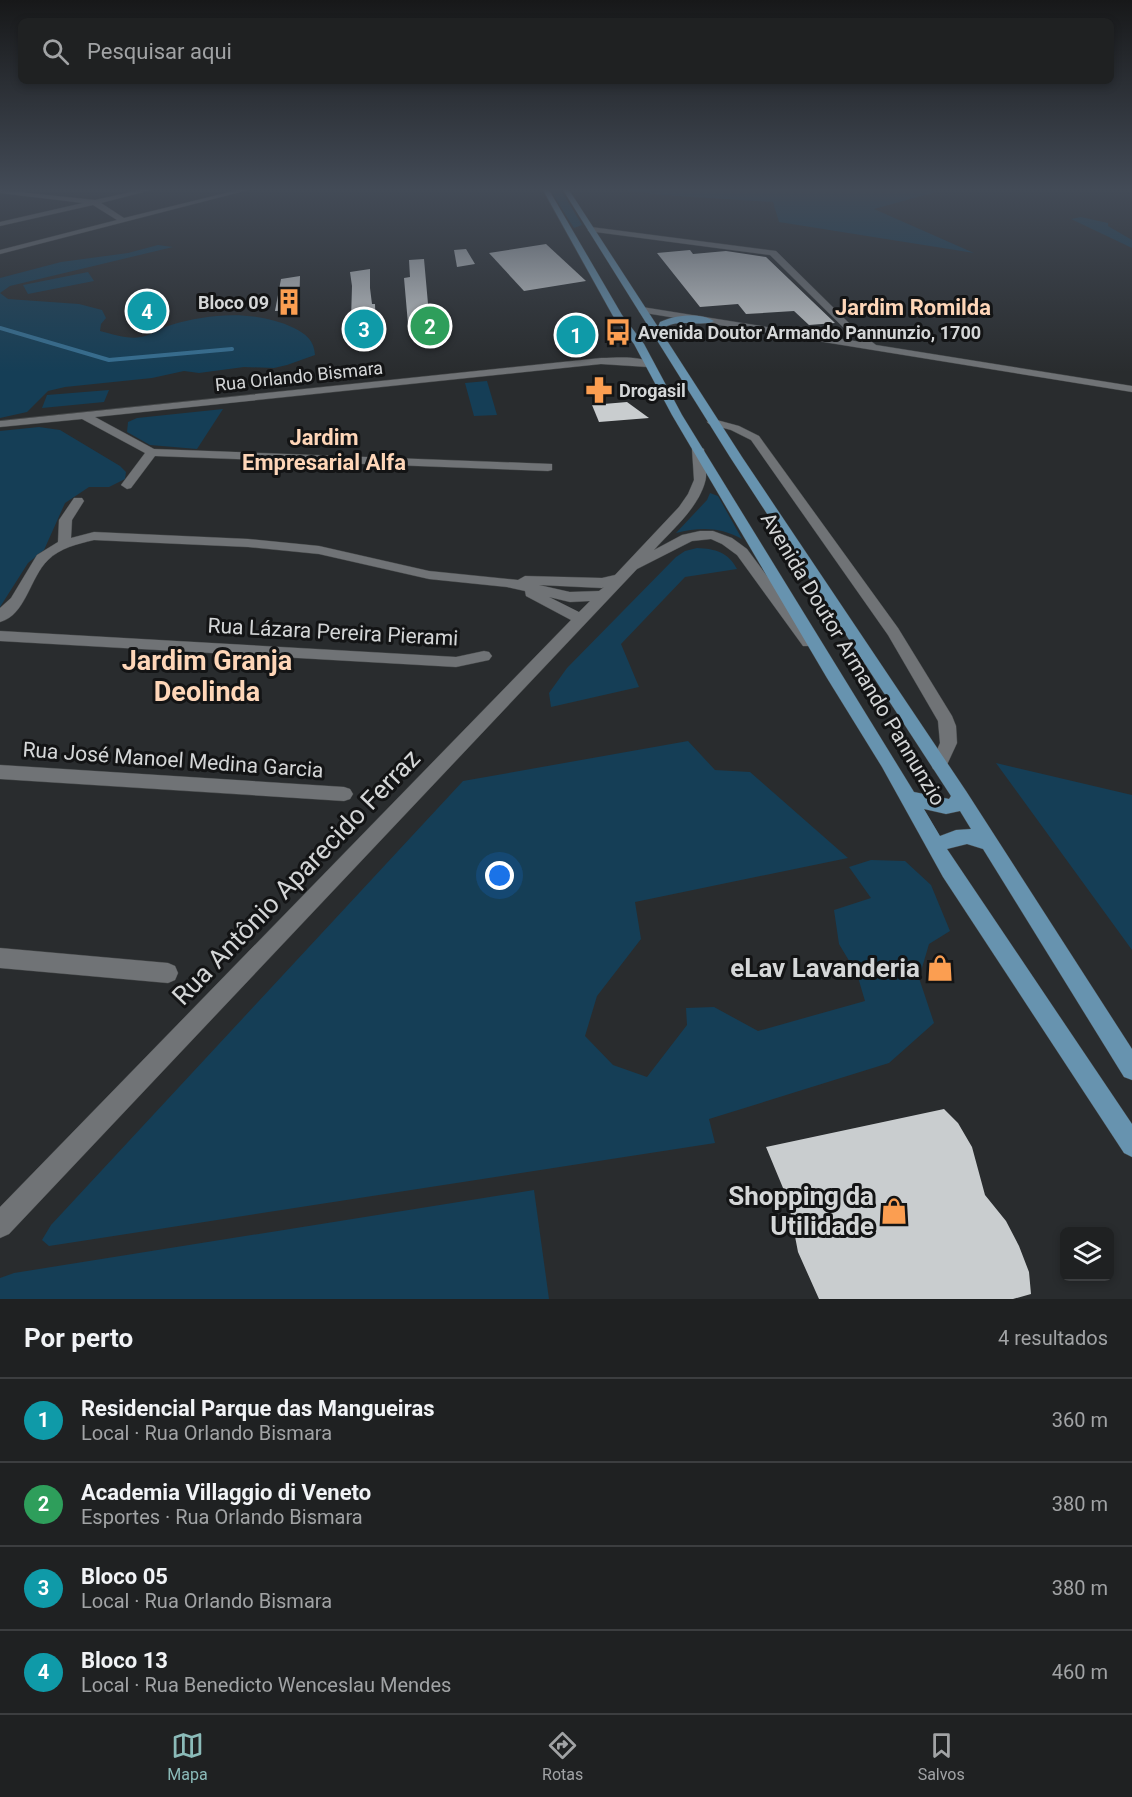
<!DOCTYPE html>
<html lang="pt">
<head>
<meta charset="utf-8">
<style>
	body { margin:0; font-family:Roboto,sans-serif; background:#27292a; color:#f1f3f6 }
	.controls { position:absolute; right:18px; bottom:18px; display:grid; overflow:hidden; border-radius:9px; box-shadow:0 3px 9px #0003 }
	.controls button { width:54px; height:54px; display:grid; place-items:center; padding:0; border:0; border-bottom:2px solid #3c3e40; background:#1f2122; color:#f1f3f6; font:30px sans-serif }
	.you { position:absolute; left:500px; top:876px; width:21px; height:21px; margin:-15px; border:4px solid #fff; border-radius:50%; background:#1a73e8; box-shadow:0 0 0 9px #1a73e833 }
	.badge { display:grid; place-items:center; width:39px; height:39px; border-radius:50%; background:#8bbbb9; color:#fff; font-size:20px; font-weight:700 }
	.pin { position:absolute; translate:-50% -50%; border:3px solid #fff; box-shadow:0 2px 6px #0006 }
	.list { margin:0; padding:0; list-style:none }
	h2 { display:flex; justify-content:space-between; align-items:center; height:78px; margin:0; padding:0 24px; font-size:26px }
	h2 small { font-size:20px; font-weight:400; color:#a1a3a5 }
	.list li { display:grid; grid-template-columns:39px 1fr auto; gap:18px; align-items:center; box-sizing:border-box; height:84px; padding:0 24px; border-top:2px solid #3c3e40 }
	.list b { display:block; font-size:22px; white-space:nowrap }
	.list p { margin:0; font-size:20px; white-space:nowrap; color:#a1a3a5 }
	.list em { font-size:20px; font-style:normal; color:#a1a3a5 }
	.icon { flex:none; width:33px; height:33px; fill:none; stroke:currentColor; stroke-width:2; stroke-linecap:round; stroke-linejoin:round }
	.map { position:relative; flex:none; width:1132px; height:1299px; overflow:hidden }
	.search { position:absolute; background:#1f2122; box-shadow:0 3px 9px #0003; left:18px; right:18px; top:18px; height:66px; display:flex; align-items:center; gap:15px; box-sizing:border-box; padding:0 21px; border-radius:9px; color:#a1a3a5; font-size:22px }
	.sheet { height:414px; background:#1f2122 }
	nav { display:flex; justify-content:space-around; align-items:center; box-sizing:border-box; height:84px; border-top:2px solid #3c3e40; background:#1f2122; font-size:16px; color:#a1a3a5 }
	nav a { display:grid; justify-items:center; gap:3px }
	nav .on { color:#8bbbb9 }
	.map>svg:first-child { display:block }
	.green { fill:#153e56 }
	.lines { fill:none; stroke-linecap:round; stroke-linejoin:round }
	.stream { stroke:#366f92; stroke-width:4 }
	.building { fill:#c9cdcf }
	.minor-casing { stroke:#444748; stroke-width:1 }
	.major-casing { stroke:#444748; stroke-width:1 }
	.minor { fill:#707376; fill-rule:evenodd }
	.major { fill:#6793af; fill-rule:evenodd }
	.labels { text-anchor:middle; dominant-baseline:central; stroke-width:6; stroke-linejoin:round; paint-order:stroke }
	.far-poi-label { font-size:18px; font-weight:bold; fill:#d4d6d7; stroke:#131415; text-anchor:start }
	.far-street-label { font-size:18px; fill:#d4d6d7; stroke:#131415 }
	.street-label { font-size:21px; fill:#d4d6d7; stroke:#131415 }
	.far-district-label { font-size:22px; font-weight:bold; fill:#fed6b8; stroke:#131415 }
	.near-street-label { font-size:26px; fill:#d4d6d7; stroke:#131415 }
	.near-poi-label { font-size:26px; font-weight:bold; fill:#d4d6d7; stroke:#131415; text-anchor:end }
	.district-label { font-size:27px; font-weight:bold; fill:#fed6b8; stroke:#131415 }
</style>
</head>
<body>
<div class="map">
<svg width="1132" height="1299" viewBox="0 0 1132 1299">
	<rect width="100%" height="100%" fill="#292c2e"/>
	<g class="green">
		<polygon points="550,190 561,190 582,225 574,228"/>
		<polygon points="625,190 931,190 936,192 874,209 974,253 779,222 773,202 662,195"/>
		<polygon points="1081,217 1108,223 1108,226 1132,240 1132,248 1071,219"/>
		<path d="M158,245L173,247L10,286L0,293L8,299L79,304L102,310L106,318L101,324L100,331C112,334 129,340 141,337C152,335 161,328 171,325C210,313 256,310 294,328C306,334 314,340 315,355L287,365L274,368L244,367L199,373L184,371L152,378L65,387L48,391L27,412L0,418V278L61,262L128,253Z"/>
		<polygon points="88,272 94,281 28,294 23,285"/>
		<polygon points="487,381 497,415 474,416 465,383"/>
		<polygon points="109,390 104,402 42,408 47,395"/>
		<polygon points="223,409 197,449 150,445 127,432 128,422 137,418"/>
		<polygon points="39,427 60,430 120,466 126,472 125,479 109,487 89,487 65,503 44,550 28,563 0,607 0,431"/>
		<path d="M710,493L718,496L742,539C720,527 700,527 676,533L707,500Z"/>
		<path d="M697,548C716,549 728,552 737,569L685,577L621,644L639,687L551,707L549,693L567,668L676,557L685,551Z"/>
		<polygon points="688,741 715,770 750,772 848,858 635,902 641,939 597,996 585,1036 613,1065 647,1077 687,1025 686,1008 714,1007 758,1031 865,1001 857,974 839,944 834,910 871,898 849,867 871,860 905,861 931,885 950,931 929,944 919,978 934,1023 889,1063 709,1119 715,1143 49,1246 42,1240 51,1225 463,781"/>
		<polygon points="996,763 1132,795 1132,950"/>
		<polygon points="534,1190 549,1299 0,1299 0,1278 14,1273"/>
	</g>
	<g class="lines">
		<polyline class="stream" points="0,328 109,360 232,349"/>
	</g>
	<g class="building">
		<polygon points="546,244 586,281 524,291 489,253"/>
		<polygon points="466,249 475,264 457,267 454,250"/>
		<polygon points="690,250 693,254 726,251 766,257 835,323 809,325 794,311 746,314 738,304 700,307 657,253"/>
		<polygon points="424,259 429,315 436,329 411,333 408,324 404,278 410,277 409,260"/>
		<polygon points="370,269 370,288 372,304 375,304 376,335 354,337 354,320 351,320 352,286 350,272"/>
		<polygon points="300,276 299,310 275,311 281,279"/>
		<polygon points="587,326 595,341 564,344 557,329"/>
		<polygon points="627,402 649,418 599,422 592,405"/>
		<polygon points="944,1109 958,1123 972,1147 985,1195 1006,1221 1019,1246 1029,1272 1031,1294 1013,1299 819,1299 798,1252 788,1200 766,1147"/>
	</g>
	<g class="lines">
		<defs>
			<g id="minor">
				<polygon points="0,190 95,200 140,190 151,190 101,203 124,218 238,190 248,190 0,254 0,250 117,220 93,205 0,226 0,222 83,203 0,193"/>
				<polygon points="591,227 776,251 855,329 876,345 1132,386 1132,392 639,312 639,308 642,307 861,342 849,333 770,255 588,231 588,227"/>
				<path d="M601,358C617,358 640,355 653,364L648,367L601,364L95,417L154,449L552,464V470L548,471L155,456L131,488L127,489L121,485L145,453L82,419L0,427V421Z"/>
				<polygon points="713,419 739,426 759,436 898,628 952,716 956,726 957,743 945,769 939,771 933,769 931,764 940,743 938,721 888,635 751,440 731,430 709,424 707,422"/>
				<path d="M698,446L704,449C704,459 708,473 705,482C698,508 672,530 654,550L682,535L700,531H713L732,538L747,549L813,638L815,642L813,646H803L737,555L722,544L711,539L692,541L637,569L9,1234L0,1238V1207L571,620L526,596L525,591L507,587L429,579L319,554L248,547L94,540C77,544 60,548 48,560C30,577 26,615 0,622V608L11,598L37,555L58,542L59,520L74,498H82L84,501L72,520L71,538L94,532L248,539L319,546L429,571L518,580L525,576L602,578L615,575L679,507L688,494L694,480L692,449ZM539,585L602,588L604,587L599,591L570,592ZM549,597L570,602L590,601L579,612Z"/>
				<polygon points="0,631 456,657 484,651 489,652 492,656 489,660 456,667 0,641"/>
				<polygon points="0,765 344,787 350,789 353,794 350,799 344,801 0,779"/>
				<polygon points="0,948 168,963 175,966 178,973 175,980 168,983 0,968"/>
			</g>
			<path id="major" d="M543,190H549L622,315L644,344L682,415L914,792L949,799L951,796L730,457L563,190H569L658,327L660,322C674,315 700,312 714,321C703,327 682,319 667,326L664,336L742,457L966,791L1132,1049V1080L1124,1077L983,849L967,844L947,849L1132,1124V1157L1124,1153L943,877L882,767L827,678L672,415L634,344L613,316ZM924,809L946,814L960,811L971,829L956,830L940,836Z"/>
		</defs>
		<use href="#minor" class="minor-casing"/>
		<use href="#major" class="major-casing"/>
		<use href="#minor" class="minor"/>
		<use href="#major" class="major"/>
	</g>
	<linearGradient id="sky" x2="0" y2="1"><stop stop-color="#171819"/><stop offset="0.51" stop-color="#434b57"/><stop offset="1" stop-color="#434b57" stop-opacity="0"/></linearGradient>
	<rect width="1132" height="372" fill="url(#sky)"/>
	<defs>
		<symbol id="building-bare" viewBox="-9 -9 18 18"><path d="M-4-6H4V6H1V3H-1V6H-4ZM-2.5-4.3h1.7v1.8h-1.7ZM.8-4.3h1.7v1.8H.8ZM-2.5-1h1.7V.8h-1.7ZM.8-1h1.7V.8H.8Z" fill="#fb9e51" stroke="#131415" stroke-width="2.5" paint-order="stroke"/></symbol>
		<symbol id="bus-bare" viewBox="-9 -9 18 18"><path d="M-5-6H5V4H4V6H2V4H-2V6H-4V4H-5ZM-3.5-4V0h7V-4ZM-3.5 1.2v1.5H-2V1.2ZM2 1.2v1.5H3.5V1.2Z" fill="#fb9e51" stroke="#131415" stroke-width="2.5" paint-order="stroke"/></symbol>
		<symbol id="pharmacy-bare" viewBox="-9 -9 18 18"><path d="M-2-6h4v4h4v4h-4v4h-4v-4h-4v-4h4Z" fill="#fb9e51" stroke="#131415" stroke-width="2.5" paint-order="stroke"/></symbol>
		<symbol id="shop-bare" viewBox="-9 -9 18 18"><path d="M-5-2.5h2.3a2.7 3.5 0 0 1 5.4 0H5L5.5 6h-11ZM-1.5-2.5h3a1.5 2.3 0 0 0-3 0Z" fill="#fb9e51" stroke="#131415" stroke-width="2.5" paint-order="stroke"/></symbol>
	</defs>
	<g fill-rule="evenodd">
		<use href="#building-bare" x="270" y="283" width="38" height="38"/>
		<use href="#bus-bare" x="599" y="313" width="38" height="38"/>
		<use href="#pharmacy-bare" x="580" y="371" width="38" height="38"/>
		<use href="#shop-bare" x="921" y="949" width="38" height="38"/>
		<use href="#shop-bare" x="875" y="1192" width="38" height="38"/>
	</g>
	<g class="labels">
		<g class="far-poi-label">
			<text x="269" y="302" text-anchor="end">Bloco 09</text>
			<text x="638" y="332">Avenida Doutor Armando Pannunzio, 1700</text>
			<text x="619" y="390">Drogasil</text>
		</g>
		<g class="far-street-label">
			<text transform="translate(299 376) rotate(-6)">Rua Orlando Bismara</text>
		</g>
		<g class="street-label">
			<text transform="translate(333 632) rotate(3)">Rua Lázara Pereira Pierami</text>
			<text transform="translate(853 659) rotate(59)">Avenida Doutor Armando Pannunzio</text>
			<text transform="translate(173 760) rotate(4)">Rua José Manoel Medina Garcia</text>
		</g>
		<g class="far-district-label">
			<text x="913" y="307">Jardim Romilda</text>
			<text x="324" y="437">Jardim<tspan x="324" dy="25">Empresarial Alfa</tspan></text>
		</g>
		<g class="near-street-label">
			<text transform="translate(296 877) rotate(-46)">Rua Antônio Aparecido Ferraz</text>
		</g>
		<g class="near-poi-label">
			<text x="920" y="968">eLav Lavanderia</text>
			<text x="874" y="1196">Shopping da<tspan x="874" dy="30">Utilidade</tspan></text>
		</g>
		<g class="district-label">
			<text x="207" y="661">Jardim Granja<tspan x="207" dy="31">Deolinda</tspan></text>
		</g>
	</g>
</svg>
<div class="controls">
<button><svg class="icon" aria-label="layers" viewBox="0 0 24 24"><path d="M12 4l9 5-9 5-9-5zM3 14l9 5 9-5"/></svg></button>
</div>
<div class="you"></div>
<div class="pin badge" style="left:576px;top:335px;background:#0f9aa8">1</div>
<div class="pin badge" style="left:430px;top:326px;background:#2e9e5b">2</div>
<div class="pin badge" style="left:364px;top:329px;background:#0f9aa8">3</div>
<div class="pin badge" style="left:147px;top:311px;background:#0f9aa8">4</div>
<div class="search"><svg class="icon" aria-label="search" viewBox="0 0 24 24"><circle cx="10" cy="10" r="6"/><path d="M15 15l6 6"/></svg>Pesquisar aqui</div>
</div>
<section class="sheet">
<h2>Por perto<small>4 resultados</small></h2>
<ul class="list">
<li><span class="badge" style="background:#0f9aa8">1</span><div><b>Residencial Parque das Mangueiras</b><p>Local · Rua Orlando Bismara</p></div><em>360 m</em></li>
<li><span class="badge" style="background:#2e9e5b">2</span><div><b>Academia Villaggio di Veneto</b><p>Esportes · Rua Orlando Bismara</p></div><em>380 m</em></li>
<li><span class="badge" style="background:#0f9aa8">3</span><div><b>Bloco 05</b><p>Local · Rua Orlando Bismara</p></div><em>380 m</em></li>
<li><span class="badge" style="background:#0f9aa8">4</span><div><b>Bloco 13</b><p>Local · Rua Benedicto Wenceslau Mendes</p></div><em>460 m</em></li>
</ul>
</section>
<nav>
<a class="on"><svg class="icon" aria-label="map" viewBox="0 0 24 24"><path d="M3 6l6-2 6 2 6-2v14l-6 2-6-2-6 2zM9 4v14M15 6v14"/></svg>Mapa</a>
<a><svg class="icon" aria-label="directions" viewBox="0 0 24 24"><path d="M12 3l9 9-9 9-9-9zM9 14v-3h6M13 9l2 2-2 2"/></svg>Rotas</a>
<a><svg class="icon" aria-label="saved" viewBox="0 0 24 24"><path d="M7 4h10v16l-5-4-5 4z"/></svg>Salvos</a>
</nav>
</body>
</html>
